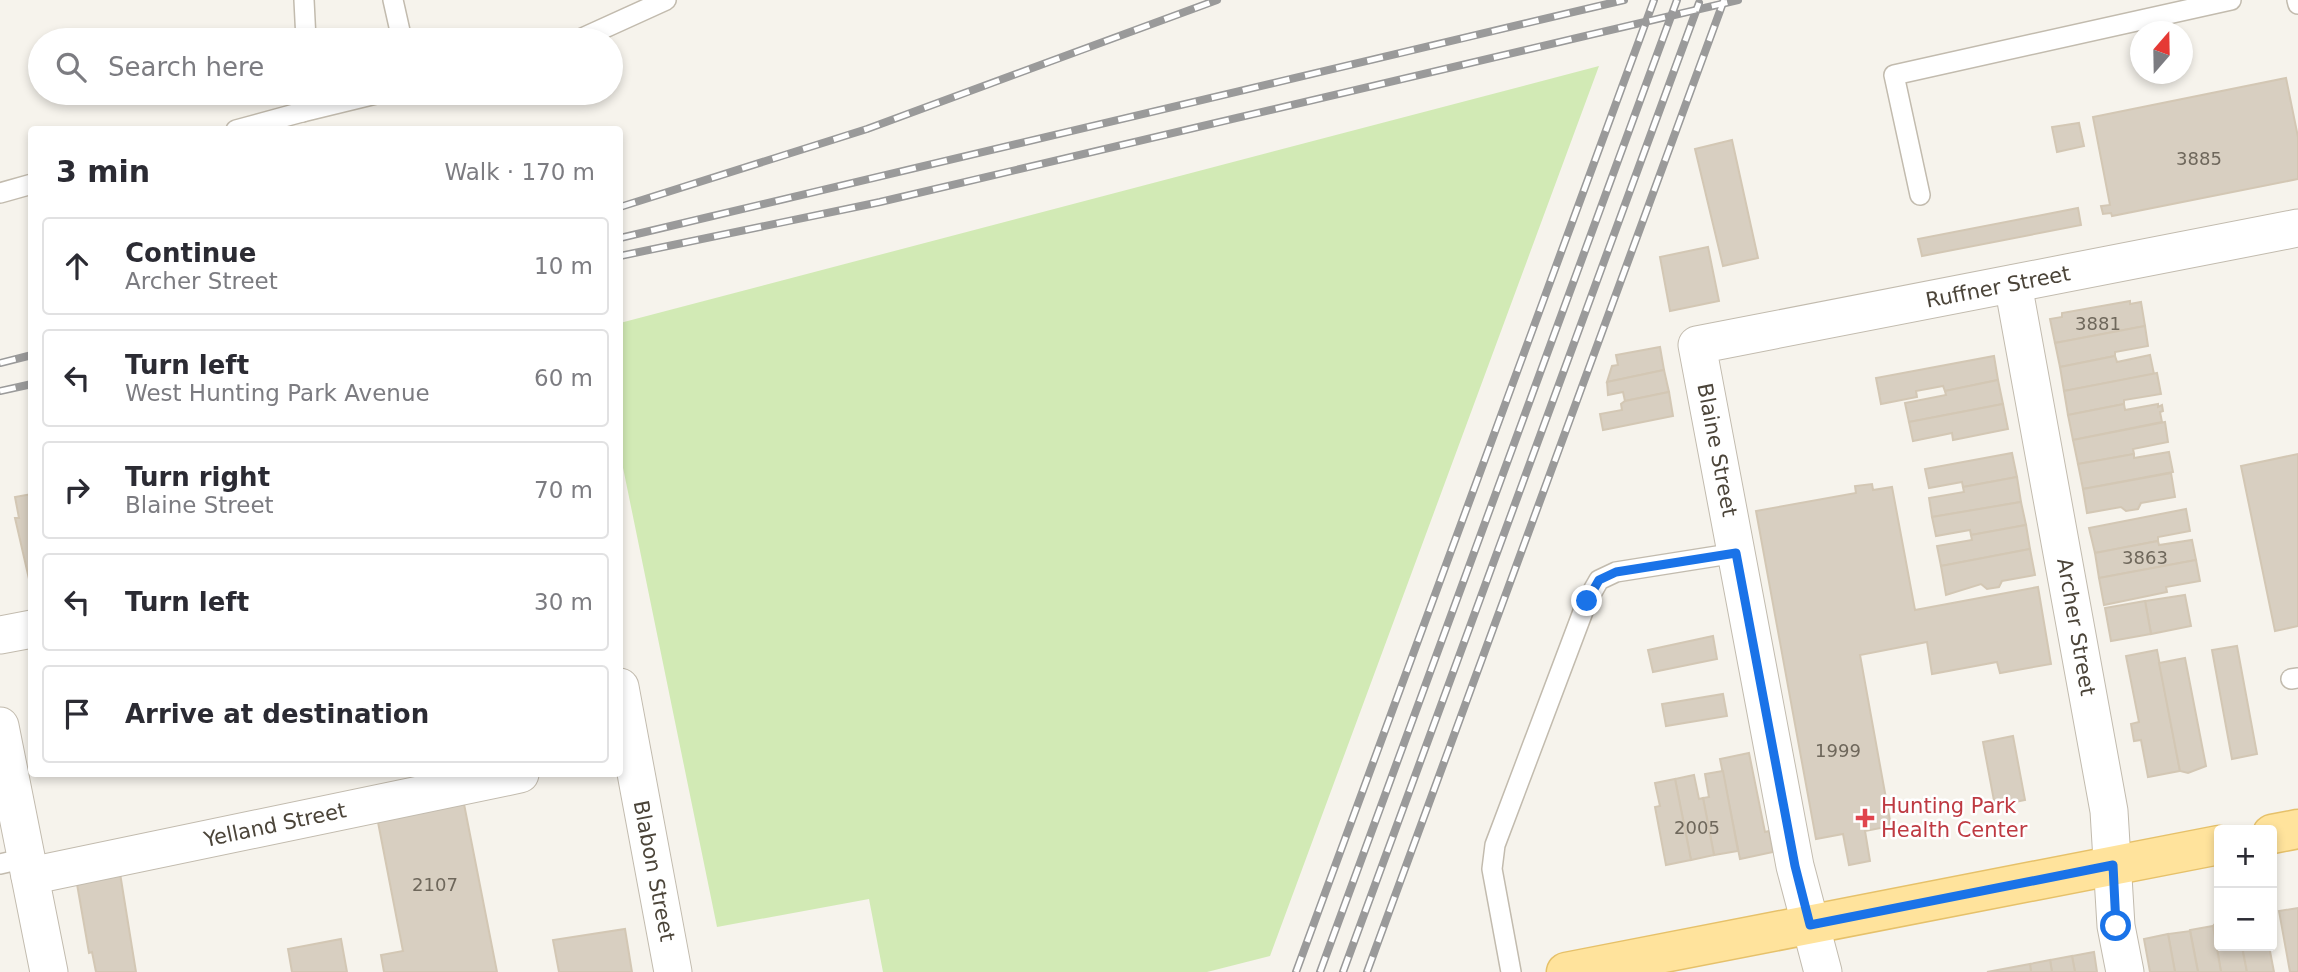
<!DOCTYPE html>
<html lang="en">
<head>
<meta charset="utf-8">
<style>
	body { margin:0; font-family:"DejaVu Sans",sans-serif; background:#f2f2f3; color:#2b2b33 }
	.controls { position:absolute; right:21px; bottom:21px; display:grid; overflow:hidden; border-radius:7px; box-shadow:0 4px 10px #0003 }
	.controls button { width:63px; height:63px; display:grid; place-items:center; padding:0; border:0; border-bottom:2px solid #e1e1e2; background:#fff; color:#2b2b33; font:35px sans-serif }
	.compass { position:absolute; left:2130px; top:21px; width:63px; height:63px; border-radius:50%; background:#fff; box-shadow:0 4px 10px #0003; rotate:20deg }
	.stop { position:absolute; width:21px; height:21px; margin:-16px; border:5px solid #1a73e8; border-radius:50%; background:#fff }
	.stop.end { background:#1a73e8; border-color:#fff; box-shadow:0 2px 7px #0008 }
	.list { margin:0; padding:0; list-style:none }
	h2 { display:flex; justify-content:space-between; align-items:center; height:91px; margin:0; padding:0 28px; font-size:30px }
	h2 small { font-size:23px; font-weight:400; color:#7c7c81 }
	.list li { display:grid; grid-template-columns:46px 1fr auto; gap:21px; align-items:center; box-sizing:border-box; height:98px; margin:0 14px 14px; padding:0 14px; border:2px solid #e1e1e2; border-radius:7px }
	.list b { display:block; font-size:26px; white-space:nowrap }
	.list p { margin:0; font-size:23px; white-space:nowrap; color:#7c7c81 }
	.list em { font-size:23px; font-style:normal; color:#7c7c81 }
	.icon { flex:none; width:38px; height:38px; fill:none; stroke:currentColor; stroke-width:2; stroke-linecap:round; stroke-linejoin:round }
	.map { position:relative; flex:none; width:2298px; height:972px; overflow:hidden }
	.search { position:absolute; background:#fff; box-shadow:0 4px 10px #0003; left:28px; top:28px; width:595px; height:77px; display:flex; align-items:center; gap:18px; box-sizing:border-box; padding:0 24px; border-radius:38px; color:#7c7c81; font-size:26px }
	.panel { position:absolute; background:#fff; box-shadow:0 4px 10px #0003; left:28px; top:126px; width:595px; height:651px; border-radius:7px }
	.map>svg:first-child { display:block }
	.green { fill:#d2eab5 }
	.building { fill:#d8cfc1; stroke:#d3c7b4; stroke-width:2 }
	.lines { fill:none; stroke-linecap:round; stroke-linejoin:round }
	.service-casing { stroke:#c2bbae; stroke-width:22 }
	.minor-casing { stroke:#c2bbae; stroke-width:39 }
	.primary-casing { stroke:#e6c16a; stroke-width:41 }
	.service { stroke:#fff; stroke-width:19 }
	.minor { stroke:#fff; stroke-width:37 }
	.primary { stroke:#ffe39c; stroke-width:38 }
	.rail-casing { stroke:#9a9a9a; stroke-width:8 }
	.rail { stroke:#fff; stroke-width:5; stroke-dasharray:16; stroke-linecap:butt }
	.route { stroke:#1a73e8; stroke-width:9 }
	.health-dot { fill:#e0444e; stroke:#fff; stroke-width:2.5 }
	.labels { text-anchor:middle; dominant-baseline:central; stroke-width:5; stroke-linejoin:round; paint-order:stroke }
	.number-label { font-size:18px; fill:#6e675b }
	.street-label { font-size:21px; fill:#4b4439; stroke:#fff }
	.health-label { font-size:21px; fill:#be3a42; stroke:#fff; text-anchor:start }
</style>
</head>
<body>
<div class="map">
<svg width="2298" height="972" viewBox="0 0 2298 972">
	<rect width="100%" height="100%" fill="#f6f3ec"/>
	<polygon class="green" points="1599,66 1270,956 1207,972 883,972 869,899 717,927 620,453 620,323"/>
	<g class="building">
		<polygon points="2286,78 2298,137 2298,179 2112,216 2111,213 2103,214 2101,206 2110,205 2093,117"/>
		<polygon points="2079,123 2084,146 2057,152 2052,127"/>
		<polygon points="1732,140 1758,258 1723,266 1695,149"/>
		<polygon points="2078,208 2081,225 1922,256 1918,239"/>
		<polygon points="1708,247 1719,301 1670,311 1660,257"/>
		<polygon points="2130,301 2130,304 2141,302 2145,326 2055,343 2050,319 2062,317 2062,313"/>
		<polygon points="2145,326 2148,346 2115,352 2115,356 2060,367 2055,343"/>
		<polygon points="1660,347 1664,370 1607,382 1612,366 1618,365 1616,355"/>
		<polygon points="2150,355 2154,374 2064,391 2060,367 2115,356 2117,362"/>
		<polygon points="1994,356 1998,380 1945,391 1943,386 1916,391 1917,397 1881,404 1876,378"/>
		<polygon points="1664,370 1669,392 1625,401 1623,392 1608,395 1607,382"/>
		<polygon points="2157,373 2161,394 2124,400 2124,404 2068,415 2064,391"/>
		<polygon points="1998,380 2003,404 1909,422 1905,403 1946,395 1945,391"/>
		<polygon points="1669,392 1673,416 1603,430 1600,414 1622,410 1621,404 1625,401"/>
		<polygon points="2003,404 2008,429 1953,440 1952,433 1913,441 1909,422"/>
		<polygon points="2124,404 2125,410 2158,404 2158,407 2162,405 2163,411 2160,412 2162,422 2073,440 2068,415"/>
		<polygon points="2165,422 2168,442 2133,449 2134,454 2078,464 2073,440"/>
		<polygon points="2169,452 2173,472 2083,489 2078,464 2134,454 2134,458"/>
		<polygon points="2012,453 2017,477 1963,487 1962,482 1929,488 1925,469"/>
		<polygon points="2298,454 2298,626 2275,631 2241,466"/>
		<polygon points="2171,473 2175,497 2141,503 2138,509 2126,511 2121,507 2087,513 2083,489"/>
		<polygon points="2017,477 2021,502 1932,517 1929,498 1964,492 1963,487"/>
		<polygon points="1872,484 1873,490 1892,487 1915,610 2038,587 2051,664 2000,673 1997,662 1932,674 1927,642 1860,655 1891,826 1865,831 1870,861 1849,865 1843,834 1816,839 1756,511 1856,493 1855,486"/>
		<polygon points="32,494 32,578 29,579 15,518 19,518 15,497"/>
		<polygon points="2021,502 2026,525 1971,535 1970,530 1936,536 1932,517"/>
		<polygon points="2186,509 2190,531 2158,537 2158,541 2095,553 2089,528"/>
		<polygon points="2026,525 2030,549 1941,566 1937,546 1972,540 1971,535"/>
		<polygon points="2192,540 2196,560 2099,578 2095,553 2158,541 2159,545"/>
		<polygon points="2030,549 2035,575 2002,581 1999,587 1987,589 1981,584 1946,595 1941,566"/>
		<polygon points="2196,560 2200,581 2166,587 2167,592 2104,605 2099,578"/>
		<polygon points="2185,595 2191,626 2151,634 2145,601"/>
		<polygon points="2145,601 2151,634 2111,641 2105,608"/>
		<polygon points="1713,636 1717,659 1653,672 1648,650"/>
		<polygon points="2237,646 2257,754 2232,759 2212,650"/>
		<polygon points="2157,650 2180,771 2148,777 2141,740 2134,741 2131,724 2139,722 2126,656"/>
		<polygon points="2185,658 2206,766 2188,773 2180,771 2159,663"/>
		<polygon points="1723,694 1727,716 1666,726 1662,704"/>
		<polygon points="2013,736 2025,800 1995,806 1983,742"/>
		<polygon points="1749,753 1765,832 1769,831 1773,852 1740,859 1720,759"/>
		<polygon points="1723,771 1738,851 1714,855 1703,798 1709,797 1705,774"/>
		<polygon points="1694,775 1699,799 1703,798 1714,855 1691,860 1675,779"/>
		<polygon points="1675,779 1691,860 1666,865 1655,807 1660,806 1655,783"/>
		<polygon points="464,804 497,972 384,972 381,955 403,951 377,817"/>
		<polygon points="119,867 136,972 96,972 92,952 89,953 77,884"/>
		<polygon points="2298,908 2298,972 2290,972 2279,911"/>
		<polygon points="2219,919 2219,946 2242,946 2247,972 2221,972 2213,926"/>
		<polygon points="2213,926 2221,972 2198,972 2190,930"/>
		<polygon points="625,929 632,972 559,972 553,940"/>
		<polygon points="2190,931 2198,972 2175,972 2168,934"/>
		<polygon points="2168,934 2175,972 2150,972 2144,939"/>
		<polygon points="341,939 347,972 292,972 288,949"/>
		<polygon points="2242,946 2269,946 2274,972 2247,972"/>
		<polygon points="2094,952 2097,972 2075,972 2072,956"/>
		<polygon points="2072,956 2075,972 2052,972 2050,960"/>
		<polygon points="2050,960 2052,972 2031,972 2030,964"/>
		<polygon points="2030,964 2031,972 1987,972"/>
	</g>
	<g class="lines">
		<defs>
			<g id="service">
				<polyline points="304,0 306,40"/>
				<polyline points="393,0 402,40"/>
				<polyline points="2297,0 2298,4"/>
				<polyline points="578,40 666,0"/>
				<polyline points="303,93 302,112 380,93"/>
				<polyline points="236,130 302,112"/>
				<polyline points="0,193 32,184"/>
				<polyline points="1920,195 1894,75 2231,0"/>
				<polyline points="2291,679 2298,678"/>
				<polyline points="0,864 26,858"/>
				<polyline points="1511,972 1492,869 1495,845 1587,601 1599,580 1616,572 1736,553"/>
			</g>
			<g id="minor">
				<polyline points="2013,284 2109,811 2116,926 2125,972"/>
				<polyline points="0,635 32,629"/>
				<polyline points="620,687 673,972"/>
				<polyline points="0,726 49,972"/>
				<polyline points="30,876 520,774"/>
				<polyline points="1823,972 1795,866 1697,345 2298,228"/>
			</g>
			<g id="primary">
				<polyline points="2272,834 2298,829"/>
				<polyline points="1566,972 2219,845"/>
			</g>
		</defs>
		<use href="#service" class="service-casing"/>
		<use href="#minor" class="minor-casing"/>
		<use href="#primary" class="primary-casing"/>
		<use href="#service" class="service"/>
		<use href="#minor" class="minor"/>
		<use href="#primary" class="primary"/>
		<defs>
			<g id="rail">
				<polyline points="620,207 867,129 1217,0"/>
				<polyline points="620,238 1624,0"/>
				<polyline points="620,256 880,202 1738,0"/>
				<polyline points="0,363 32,355"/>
				<polyline points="0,391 32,384"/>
				<polyline points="1296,972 1654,0"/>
				<polyline points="1320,972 1677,0"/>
				<polyline points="1343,972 1699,3"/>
				<polyline points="1367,972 1724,0"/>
			</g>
		</defs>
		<use href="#rail" class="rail-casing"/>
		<use href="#rail" class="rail"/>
	</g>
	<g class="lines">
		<polyline class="route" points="1587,601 1599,580 1616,572 1736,553 1795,866 1810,925 2113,865 2116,926"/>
	</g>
	<path class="health-dot" d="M1861.5 807.5h7v7h7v7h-7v7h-7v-7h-7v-7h7z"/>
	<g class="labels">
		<g class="number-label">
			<text x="2199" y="158">3885</text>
			<text x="2098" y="323">3881</text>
			<text x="2145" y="557">3863</text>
			<text x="1838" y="750">1999</text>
			<text x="1697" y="827">2005</text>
			<text x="435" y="884">2107</text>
		</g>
		<g class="street-label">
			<text transform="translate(1998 287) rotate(-11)">Ruffner Street</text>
			<text transform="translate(1717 450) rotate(79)">Blaine Street</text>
			<text transform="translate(2076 627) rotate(80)">Archer Street</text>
			<text transform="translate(275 825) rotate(-12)">Yelland Street</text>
			<text transform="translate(654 871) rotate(79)">Blabon Street</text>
		</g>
		<g class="health-label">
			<text x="1881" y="806">Hunting Park<tspan x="1881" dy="24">Health Center</tspan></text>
		</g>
	</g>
</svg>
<div class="controls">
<button>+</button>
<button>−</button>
</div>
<svg class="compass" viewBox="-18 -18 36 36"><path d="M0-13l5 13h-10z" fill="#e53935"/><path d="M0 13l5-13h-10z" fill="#7c7c81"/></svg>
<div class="stop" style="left:2116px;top:926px"></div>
<div class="stop end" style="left:1587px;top:601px"></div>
<div class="search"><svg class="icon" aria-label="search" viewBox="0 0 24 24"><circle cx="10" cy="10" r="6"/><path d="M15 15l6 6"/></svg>Search here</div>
<section class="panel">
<h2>3 min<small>Walk · 170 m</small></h2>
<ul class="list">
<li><svg class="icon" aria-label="ahead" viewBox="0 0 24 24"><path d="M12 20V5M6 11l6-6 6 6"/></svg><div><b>Continue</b><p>Archer Street</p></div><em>10 m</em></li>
<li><svg class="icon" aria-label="left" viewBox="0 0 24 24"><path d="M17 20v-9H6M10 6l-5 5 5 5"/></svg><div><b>Turn left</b><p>West Hunting Park Avenue</p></div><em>60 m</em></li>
<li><svg class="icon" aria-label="right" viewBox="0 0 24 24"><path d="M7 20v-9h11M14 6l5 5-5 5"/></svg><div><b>Turn right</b><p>Blaine Street</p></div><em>70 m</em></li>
<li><svg class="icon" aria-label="left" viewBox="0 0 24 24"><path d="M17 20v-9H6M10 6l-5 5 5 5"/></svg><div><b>Turn left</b></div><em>30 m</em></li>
<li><svg class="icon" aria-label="arrive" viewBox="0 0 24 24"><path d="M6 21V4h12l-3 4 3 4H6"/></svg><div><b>Arrive at destination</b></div></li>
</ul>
</section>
</div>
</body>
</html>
